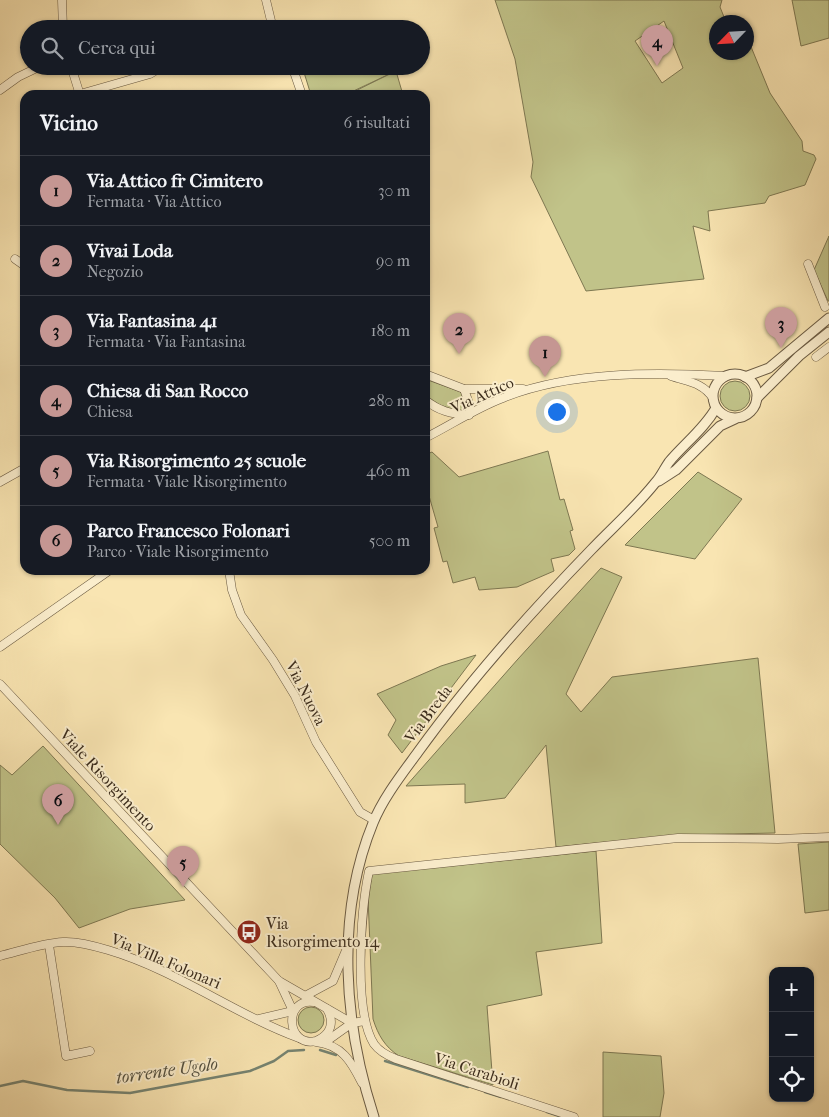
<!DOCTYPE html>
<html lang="it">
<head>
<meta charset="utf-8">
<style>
	body { margin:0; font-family:"IM FELL French Canon",serif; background:#20242c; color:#f1f3f6 }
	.controls { position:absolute; right:15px; bottom:15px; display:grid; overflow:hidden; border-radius:10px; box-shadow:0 1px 4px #0004 }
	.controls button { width:45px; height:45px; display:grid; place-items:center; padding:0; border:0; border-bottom:1px solid #363941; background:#171b24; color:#f1f3f6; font:25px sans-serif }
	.compass { position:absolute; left:709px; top:15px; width:45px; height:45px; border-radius:50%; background:#171b24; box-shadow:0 1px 4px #0004; rotate:245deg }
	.you { position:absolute; left:556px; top:411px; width:18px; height:18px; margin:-12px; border:4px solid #fff; border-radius:50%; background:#1a73e8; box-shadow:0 0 0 8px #1a73e833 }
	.badge { display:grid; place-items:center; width:32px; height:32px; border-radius:50%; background:#c59692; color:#111; font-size:16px; font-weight:700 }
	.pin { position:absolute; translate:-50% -41px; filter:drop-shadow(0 1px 2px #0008) }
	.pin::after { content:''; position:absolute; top:26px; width:18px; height:15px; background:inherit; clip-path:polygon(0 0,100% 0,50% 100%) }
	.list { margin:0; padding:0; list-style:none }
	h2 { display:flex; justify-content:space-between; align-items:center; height:65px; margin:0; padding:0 20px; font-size:21px }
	h2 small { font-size:16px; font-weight:400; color:#9ea1a6 }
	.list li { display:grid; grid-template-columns:32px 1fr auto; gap:15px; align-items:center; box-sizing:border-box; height:70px; padding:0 20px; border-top:1px solid #363941 }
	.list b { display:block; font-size:19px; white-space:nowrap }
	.list p { margin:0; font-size:16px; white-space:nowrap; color:#9ea1a6 }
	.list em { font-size:16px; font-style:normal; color:#9ea1a6 }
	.icon { flex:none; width:28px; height:28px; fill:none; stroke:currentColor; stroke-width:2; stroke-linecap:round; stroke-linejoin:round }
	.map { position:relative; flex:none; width:829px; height:1117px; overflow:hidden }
	.search { position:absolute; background:#171b24; box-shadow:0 1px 4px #0004; left:20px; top:20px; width:410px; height:55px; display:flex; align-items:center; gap:12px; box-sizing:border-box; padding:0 18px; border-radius:28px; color:#9ea1a6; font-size:19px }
	.panel { position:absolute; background:#171b24; box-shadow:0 1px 4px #0004; left:20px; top:90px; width:410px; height:485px; border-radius:15px }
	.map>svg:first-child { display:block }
	.green { fill:#c1c389; stroke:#7e7852; fill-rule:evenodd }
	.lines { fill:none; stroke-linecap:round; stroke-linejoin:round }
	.stream { stroke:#768472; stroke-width:2.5 }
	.minor-casing { stroke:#6a5a42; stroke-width:9 }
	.tertiary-casing { stroke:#6a5a42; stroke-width:11 }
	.minor { stroke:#fbeecd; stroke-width:8 }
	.tertiary { stroke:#fbeecd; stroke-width:9 }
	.labels { text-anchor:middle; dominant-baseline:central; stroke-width:4; stroke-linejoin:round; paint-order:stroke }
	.street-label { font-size:16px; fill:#3b2c1c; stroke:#fbeecd }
	.poi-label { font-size:16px; fill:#3b2c1c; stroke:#fbeecd; text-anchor:start }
	.water-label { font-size:18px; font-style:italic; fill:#545140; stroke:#fbeecd }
</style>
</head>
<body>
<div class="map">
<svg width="829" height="1117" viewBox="0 0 829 1117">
	<rect width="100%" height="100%" fill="#f9e5b2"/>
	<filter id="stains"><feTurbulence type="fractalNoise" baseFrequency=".004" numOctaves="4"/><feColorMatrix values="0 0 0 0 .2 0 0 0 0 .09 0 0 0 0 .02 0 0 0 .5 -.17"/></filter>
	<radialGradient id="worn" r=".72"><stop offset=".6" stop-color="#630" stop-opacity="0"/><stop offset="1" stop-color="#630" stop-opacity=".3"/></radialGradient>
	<g class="green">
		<path d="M495,0H722L720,7L726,22H716V52H746L747,37L770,93L802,141L803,151L814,155L816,159L805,185L769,196L765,203L708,211L710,231L693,226L704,279L586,291L531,177L533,162L515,59ZM664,21L683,68L662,83L635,41Z"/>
		<polygon points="792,0 829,0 829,38 801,46"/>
		<polygon points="302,66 399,66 400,69 345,95 311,95"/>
		<polygon points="396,71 403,95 347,95"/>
		<polygon points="829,236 829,301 828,301 814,270"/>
		<polygon points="428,380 461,392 466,407 459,412 440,405 425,395 425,381"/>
		<circle cx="735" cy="396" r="15"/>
		<polygon points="548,451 560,500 564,499 573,530 570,531 575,549 569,555 551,559 554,571 517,587 479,590 475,577 453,583 447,561 443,562 434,528 438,527 425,482 425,455 432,452 459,477"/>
		<polygon points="698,472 742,499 695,559 625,545"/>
		<polygon points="601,568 622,577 566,694 581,712 612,677 758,658 775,833 679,835 556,847 546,745 505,798 465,803 465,784 406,786 518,659"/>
		<polygon points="476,655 402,753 388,735 396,720 377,694 441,666"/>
		<polygon points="43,746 185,900 130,909 79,928 55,898 0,844 0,765 12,775"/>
		<polygon points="829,842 829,910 805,913 798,844"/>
		<path d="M596,851L602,943L536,952L542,995L487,1006L493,1085L399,1056C385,1047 378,1035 373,1019L368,897L372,874Z"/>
		<circle cx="311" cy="1020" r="13"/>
		<polygon points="603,1052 661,1056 664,1093 660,1117 603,1117"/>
	</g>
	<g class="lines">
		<g class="stream">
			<polyline points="320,1050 336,1055"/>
			<polyline points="385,1061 468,1087"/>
			<polyline points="0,1086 23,1081 67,1090 130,1093 250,1071 274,1061 288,1051 304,1050"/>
			<polyline points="485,1092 501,1097"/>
			<polyline points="547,1112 562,1117"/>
		</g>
		<defs>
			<g id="minor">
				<polyline points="62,0 63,29"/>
				<polyline points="266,0 273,29"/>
				<polyline points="71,66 80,95"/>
				<polyline points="292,66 302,95"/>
				<polyline points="0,90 18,77 41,66"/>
				<polyline points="80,94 150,74 163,66"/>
				<polyline points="15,259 25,266"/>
				<polyline points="808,264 825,307"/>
				<polyline points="816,357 829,347"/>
				<polyline points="425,374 464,389 523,389"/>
				<path d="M671,376C688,382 702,382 713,398"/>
				<path d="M425,400C439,411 451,414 469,415L470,406L464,389"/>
				<path d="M425,438C451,425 476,408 503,398C570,371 656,372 726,376"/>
				<polyline points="0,482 25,468"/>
				<polyline points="229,570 232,590 241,615 273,660 295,696 316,742 360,812 374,820"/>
				<polyline points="0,647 110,570"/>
				<polyline points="0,684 279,981 352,1023"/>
				<polyline points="49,945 66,1056 90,1051"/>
				<path d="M0,956C20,951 43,943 63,942C78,941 95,946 108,950C176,970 234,1014 299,1038"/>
				<polyline points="279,981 293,1011"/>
				<polyline points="305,996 333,981 347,948"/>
				<path d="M314,1002C283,997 286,1048 316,1041C321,1039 325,1036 328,1032C333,1024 331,1016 327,1009"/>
				<polyline points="259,1019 293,1011"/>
				<path d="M316,1042C342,1045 351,1061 362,1083"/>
				<polyline points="324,1043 352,1023 365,1021"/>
				<path d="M574,1117L396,1059C388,1056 379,1051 374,1044C353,1011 361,909 369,871L678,838L778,839L829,837"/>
			</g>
			<g id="tertiary">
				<circle cx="735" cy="396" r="22"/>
				<polyline points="745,377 769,368 829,318"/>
				<polyline points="757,398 799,356 829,332"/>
				<polyline points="659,481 676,470 720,426 735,419"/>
				<path d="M374,1117C344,1024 335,916 373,823C383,798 402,774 418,752C470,680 529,614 591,550C612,528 636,507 655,483C661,477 664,469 669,462C685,443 704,429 716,408"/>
			</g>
		</defs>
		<use href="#minor" class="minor-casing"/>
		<use href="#tertiary" class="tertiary-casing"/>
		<use href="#minor" class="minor"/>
		<use href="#tertiary" class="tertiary"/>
	</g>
	<defs>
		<symbol id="bus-disc" viewBox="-11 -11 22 22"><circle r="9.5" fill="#8f2418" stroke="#fbeecd"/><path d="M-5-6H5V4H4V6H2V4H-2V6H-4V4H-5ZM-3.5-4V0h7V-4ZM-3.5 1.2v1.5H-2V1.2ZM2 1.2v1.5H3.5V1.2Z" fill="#fff"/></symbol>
	</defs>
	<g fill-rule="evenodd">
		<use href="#bus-disc" x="235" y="918" width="28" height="28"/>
	</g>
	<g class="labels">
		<g class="street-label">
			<text transform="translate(482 395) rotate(-24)">Via Attico</text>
			<text transform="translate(306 693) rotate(63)">Via Nuova</text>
			<text transform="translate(428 714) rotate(-53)">Via Breda</text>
			<text transform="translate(108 780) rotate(47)">Viale Risorgimento</text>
			<text transform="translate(166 961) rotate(23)">Via Villa Folonari</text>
			<text transform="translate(477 1071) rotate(18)">Via Carabioli</text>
		</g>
		<g class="poi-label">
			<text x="266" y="923">Via<tspan x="266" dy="18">Risorgimento 14</tspan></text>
		</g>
		<g class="water-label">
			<text transform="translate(167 1071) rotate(-8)">torrente Ugolo</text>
		</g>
	</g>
	<rect width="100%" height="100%" filter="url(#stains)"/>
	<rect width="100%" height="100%" fill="url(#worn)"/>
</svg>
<div class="controls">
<button>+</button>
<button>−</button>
<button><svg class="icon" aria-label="locate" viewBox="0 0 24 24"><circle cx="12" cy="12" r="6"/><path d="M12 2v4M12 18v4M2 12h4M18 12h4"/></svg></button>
</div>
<svg class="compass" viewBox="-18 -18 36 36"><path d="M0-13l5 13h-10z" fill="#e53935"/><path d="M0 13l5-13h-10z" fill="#9ea1a6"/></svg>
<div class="you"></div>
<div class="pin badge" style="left:545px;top:377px">1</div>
<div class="pin badge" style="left:459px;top:354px">2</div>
<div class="pin badge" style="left:781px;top:348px">3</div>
<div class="pin badge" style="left:657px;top:66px">4</div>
<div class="pin badge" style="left:183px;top:887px">5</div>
<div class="pin badge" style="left:58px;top:825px">6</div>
<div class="search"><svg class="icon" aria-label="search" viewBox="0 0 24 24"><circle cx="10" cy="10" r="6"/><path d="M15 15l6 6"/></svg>Cerca qui</div>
<section class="panel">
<h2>Vicino<small>6 risultati</small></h2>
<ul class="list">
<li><span class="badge">1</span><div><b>Via Attico fr Cimitero</b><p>Fermata · Via Attico</p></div><em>30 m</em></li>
<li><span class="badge">2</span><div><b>Vivai Loda</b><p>Negozio</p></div><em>90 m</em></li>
<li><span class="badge">3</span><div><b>Via Fantasina 41</b><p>Fermata · Via Fantasina</p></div><em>180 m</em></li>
<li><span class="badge">4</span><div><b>Chiesa di San Rocco</b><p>Chiesa</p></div><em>280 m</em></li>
<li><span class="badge">5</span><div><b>Via Risorgimento 25 scuole</b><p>Fermata · Viale Risorgimento</p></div><em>460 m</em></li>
<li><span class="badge">6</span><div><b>Parco Francesco Folonari</b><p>Parco · Viale Risorgimento</p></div><em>500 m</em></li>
</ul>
</section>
</div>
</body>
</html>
